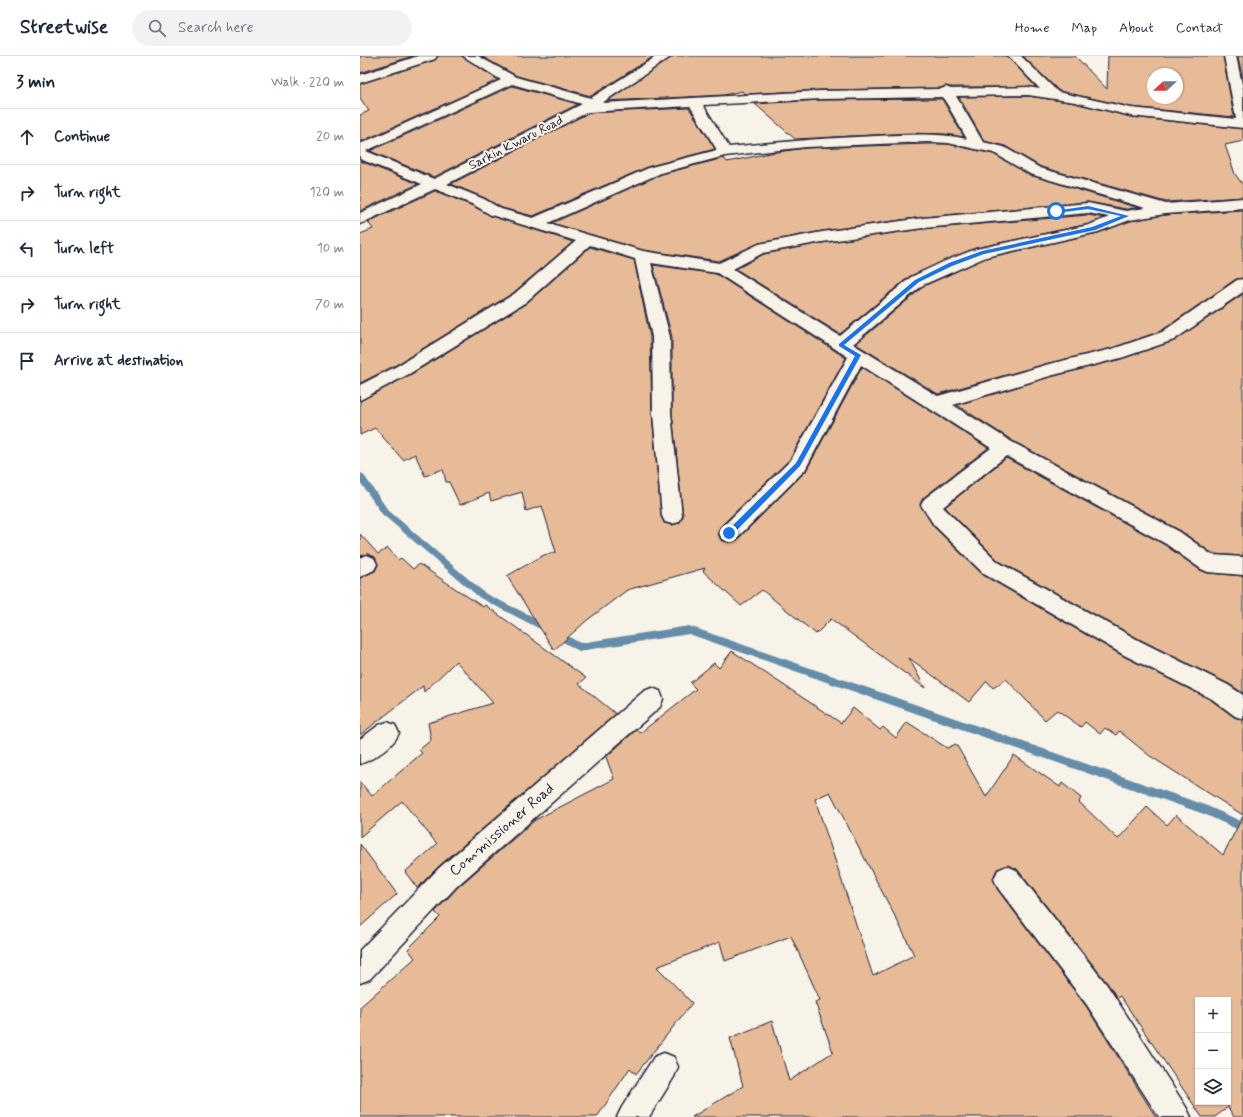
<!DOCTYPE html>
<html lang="en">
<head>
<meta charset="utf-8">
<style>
	body { margin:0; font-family:Mynerve,sans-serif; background:#f2f2f3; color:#1f2937 }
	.controls { position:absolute; right:12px; bottom:12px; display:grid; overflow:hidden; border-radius:0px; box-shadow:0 1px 3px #0004 }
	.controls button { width:36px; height:36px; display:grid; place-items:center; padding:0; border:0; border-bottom:1px solid #e0e1e3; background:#fff; color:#1f2937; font:20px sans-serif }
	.compass { position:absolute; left:787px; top:12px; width:36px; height:36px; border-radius:50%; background:#fff; box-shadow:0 1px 3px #0004; rotate:249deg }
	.stop { position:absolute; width:12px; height:12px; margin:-9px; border:3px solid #1a73e8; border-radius:50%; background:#fff }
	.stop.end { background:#1a73e8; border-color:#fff; box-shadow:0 1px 4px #0008 }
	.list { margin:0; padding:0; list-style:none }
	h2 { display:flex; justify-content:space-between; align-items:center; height:52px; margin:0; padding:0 16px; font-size:17px }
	h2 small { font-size:13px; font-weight:400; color:#747a83 }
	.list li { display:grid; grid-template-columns:26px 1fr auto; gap:12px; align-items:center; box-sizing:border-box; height:56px; padding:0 16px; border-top:1px solid #e0e1e3 }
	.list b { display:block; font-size:15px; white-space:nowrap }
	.list em { font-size:13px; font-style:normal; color:#747a83 }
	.icon { flex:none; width:22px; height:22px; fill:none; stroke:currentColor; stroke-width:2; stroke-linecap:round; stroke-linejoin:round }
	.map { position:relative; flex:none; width:883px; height:1061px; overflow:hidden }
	header { display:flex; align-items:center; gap:24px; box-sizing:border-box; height:56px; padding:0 20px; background:#fff; border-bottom:1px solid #e0e1e3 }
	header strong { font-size:19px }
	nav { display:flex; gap:22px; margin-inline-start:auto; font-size:14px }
	.search { width:280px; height:36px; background:#f2f2f3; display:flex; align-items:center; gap:10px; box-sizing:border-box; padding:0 14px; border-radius:22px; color:#747a83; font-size:15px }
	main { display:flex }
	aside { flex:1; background:#fff }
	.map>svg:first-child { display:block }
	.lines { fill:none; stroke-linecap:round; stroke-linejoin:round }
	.stream { fill:#658ca9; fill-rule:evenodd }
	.building { fill:#e7bb97; stroke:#22223b; fill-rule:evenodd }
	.street-casing { stroke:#22223b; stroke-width:3 }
	.street { fill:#f7f3e8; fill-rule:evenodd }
	.route { fill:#1a73e8 }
	.labels { text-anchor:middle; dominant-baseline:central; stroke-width:4; stroke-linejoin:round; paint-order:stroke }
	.far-street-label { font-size:13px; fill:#22223b; stroke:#f7f3e8 }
	.street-label { font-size:15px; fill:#22223b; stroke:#f7f3e8 }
</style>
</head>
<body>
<header>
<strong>Streetwise</strong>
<div class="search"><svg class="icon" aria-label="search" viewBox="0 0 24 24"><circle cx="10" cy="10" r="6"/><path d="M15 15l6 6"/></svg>Search here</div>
<nav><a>Home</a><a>Map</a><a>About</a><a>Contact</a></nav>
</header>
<main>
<aside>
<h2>3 min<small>Walk · 220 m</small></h2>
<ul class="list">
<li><svg class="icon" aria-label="ahead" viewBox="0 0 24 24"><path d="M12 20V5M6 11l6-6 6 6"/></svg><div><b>Continue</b></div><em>20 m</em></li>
<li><svg class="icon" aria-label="right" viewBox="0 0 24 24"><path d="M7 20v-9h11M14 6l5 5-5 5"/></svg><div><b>Turn right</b></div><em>120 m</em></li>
<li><svg class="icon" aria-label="left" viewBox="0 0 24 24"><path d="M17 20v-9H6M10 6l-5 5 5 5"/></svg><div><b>Turn left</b></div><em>10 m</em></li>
<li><svg class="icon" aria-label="right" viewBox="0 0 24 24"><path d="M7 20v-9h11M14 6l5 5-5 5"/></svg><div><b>Turn right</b></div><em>70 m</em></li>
<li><svg class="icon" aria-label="arrive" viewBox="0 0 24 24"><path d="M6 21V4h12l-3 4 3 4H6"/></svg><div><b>Arrive at destination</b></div></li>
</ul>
</aside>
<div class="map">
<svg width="883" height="1061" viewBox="0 0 883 1061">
	<rect width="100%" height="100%" fill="#f7f3e8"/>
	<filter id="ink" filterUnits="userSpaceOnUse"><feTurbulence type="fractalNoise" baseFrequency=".025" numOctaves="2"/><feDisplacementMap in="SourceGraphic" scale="8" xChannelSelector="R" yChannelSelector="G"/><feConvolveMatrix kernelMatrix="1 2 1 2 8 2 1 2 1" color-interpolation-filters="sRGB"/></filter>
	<g filter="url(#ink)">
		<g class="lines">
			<g class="stream">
				<polygon points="0,417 3,418 28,454 126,538 188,568 189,571 188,574 185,575 182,574 120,542 22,458 0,426"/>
				<polygon points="329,570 845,749 883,766 883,776 844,758 329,578 219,595 194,581 193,578 194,575 197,574 220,587"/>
			</g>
		</g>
		<g class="building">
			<polygon points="0,0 53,0 0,17"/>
			<polygon points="78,0 102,0 138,24 0,86 0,59 9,55 0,42 0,28 75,4"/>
			<polygon points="121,0 294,0 231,40 157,20"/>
			<polygon points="313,0 647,0 676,31 591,31 585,30 581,32 461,34 384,38 382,35 364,39 247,45"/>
			<path d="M663,0H715L747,33L748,0H863L874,61L771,51L699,35ZM793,18H817V42H793Z"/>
			<polygon points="878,0 883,0 883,26"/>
			<polygon points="152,30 218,48 74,121 10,95"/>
			<polygon points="668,40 715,47 771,61 883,73 883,85 865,89 875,118 883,129 883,141 806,146 681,111 645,90 624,85 599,41"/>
			<polygon points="582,43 604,81 585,78 550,77 435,83 395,48 461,44"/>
			<polygon points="329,52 355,93 290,110 173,160 142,152 125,142 91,128 228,57"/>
			<polygon points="567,88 588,88 633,98 670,119 778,152 766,153 728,146 563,161 462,175 399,187 359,205 283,194 192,167 302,118 364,102 367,106 410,97 446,92"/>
			<polygon points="0,105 58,128 0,155"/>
			<polygon points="75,135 113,150 131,160 213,186 153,237 36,309 0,327 0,178 13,173 8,166"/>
			<polygon points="883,154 883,222 876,223 801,275 752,292 689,307 578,338 496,288 564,230 626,202 738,177 770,165 805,159"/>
			<polygon points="728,159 744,162 729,168 616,192 550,220 480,278 376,213 404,198 462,187 563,173"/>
			<polygon points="230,191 274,204 290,281 292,357 301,460 304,467 312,469 319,467 323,460 312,357 312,281 293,209 356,218 486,302 430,403 361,470 358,476 361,484 369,486 377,484 446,415 502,311 628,392 563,442 560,448 573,470 623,519 763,600 851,644 874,661 883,664 883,759 790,700 759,675 756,679 745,672 740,678 725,666 721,671 697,654 685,664 646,623 633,632 627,625 609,646 549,602 565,632 471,563 456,578 402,534 381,550 343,515 345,512 267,534 226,565 194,594 147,520 184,499 196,496 182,450 166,455 162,436 131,445 129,437 100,449 89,426 86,426 83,413 65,420 55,398 43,404 15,372 0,379 0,345 50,319 167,247"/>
			<polygon points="883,238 883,500 853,498 821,475 653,385 597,349 690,321 761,303 814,285"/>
			<polygon points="646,402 805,489 840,514 848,517 883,520 883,637 869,628 781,584 639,505 585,451"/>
			<polygon points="0,478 18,498 28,492 38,504 41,502 53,513 59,508 123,551 125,549 226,622 219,628 256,658 78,811 57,832 45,816 77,788 42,745 0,781 0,726 12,740 62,697 59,694 71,684 68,667 133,647 96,605 64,636 63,630 0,679 0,522 15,515 18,509 15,501 8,498 0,500"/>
			<path d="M372,595L481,667L493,652L520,674L523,671L536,682L547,666L587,692L596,688L626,741L654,699L700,731L702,727L721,742L719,746L758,783L787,751L807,769L816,759L863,799L883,760V1061H874L868,1051L855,1061H842L760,940L757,942L748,928L657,813L648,809L637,813L633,822L637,833L726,950L796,1061H332L383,1030L370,982L412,965L429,1025L473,996L455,946L460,944L431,880L365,905L360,886L297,911L332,947L276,1018L270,1012L237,1061H0V951L55,902L48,893L80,861L75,856L98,831L175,764L254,723L246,701L276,674L280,677L336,633L330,627L354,607L359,612ZM470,736L539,868L554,899L513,920L455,743ZM838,944H868V1046H838Z"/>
			<polygon points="0,788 37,838 0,871"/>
		</g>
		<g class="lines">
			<defs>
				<g id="street">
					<polygon points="58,0 77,0 75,3 0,27 0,19"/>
					<path d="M103,0H118L156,21L231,42L297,0H312L242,47L461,35L581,33L586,31L591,33L668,31L680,33L648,0H661L698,36L771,52L876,63L864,0H876L883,33V72L771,60L715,46L668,39L596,40L623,86L644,91L680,112L806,148L883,142V152L805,158L770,164L738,176L626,201L563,229L493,288L578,340L689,308L752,293L802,276L877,224L883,223V236L814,284L761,302L690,320L593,349L652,386L820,476L852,499L883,501V519L848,516L841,513L806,488L646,400L583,451L638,506L780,585L868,629L883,639V663L875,660L852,643L764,599L624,518L574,469L561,449L564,443L631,392L501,309L445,414L376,483L369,485L362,483L359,477L362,471L431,404L488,301L357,217L291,207L310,281L311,357L322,460L319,466L312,468L305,466L302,460L293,357L292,281L275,203L230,189L166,246L49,318L0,344V329L37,310L154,238L216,185L131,159L114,149L75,133L0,168V157L62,128L0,103V88L141,24ZM152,28L222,48L74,123L6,95ZM583,41L607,83C577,76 547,79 516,80C467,82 418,86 369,91L343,49L461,43ZM330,50L357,94L291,111L173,162L141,153L124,143L87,128L228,56ZM567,86L588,87L634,97L670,118L785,152L766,155L728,147L563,162L462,176L399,188L359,207L283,195L188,167L301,117L365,100L446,91ZM728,157L749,161L729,169L616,193L585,205L551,221L480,280L373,213L403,197L462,186L563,172Z"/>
					<polygon points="7,499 14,502 17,508 14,514 0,521 0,502"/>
					<polygon points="292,632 300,635 303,643 300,651 97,830 10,923 0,927 0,894 79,812 284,635"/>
					<path d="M27,666L35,669L39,677C33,691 14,703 0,708V683L19,669Z"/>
					<polygon points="647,810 656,814 747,929 826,1051 831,1061 799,1061 727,949 638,832 634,823 638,814"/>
					<polygon points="304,997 314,1001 318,1011 314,1021 289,1061 257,1061 262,1051 294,1001"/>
				</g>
			</defs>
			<use href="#street" class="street-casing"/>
			<use href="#street" class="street"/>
		</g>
	</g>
	<polygon class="route" points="728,150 769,160 735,174 624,198 592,210 559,226 484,289 501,299 440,410 372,479 367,479 367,475 436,407 495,300 479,290 479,288 555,224 589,207 622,195 732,171 761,160 728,153 696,157 694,155"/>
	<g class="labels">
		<g class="far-street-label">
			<text transform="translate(156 87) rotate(-27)">Sarkin Kwaru Road</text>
		</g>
		<g class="street-label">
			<text transform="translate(142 774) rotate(-41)">Commissioner Road</text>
		</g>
	</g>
</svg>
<div class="controls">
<button>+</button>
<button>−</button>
<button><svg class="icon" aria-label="layers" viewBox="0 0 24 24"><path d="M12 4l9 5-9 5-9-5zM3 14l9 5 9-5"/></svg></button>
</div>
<svg class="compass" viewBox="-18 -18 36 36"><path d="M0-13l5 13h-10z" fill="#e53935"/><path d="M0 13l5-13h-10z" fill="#747a83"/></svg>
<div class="stop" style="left:696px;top:155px"></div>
<div class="stop end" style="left:369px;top:477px"></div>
</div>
</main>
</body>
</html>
